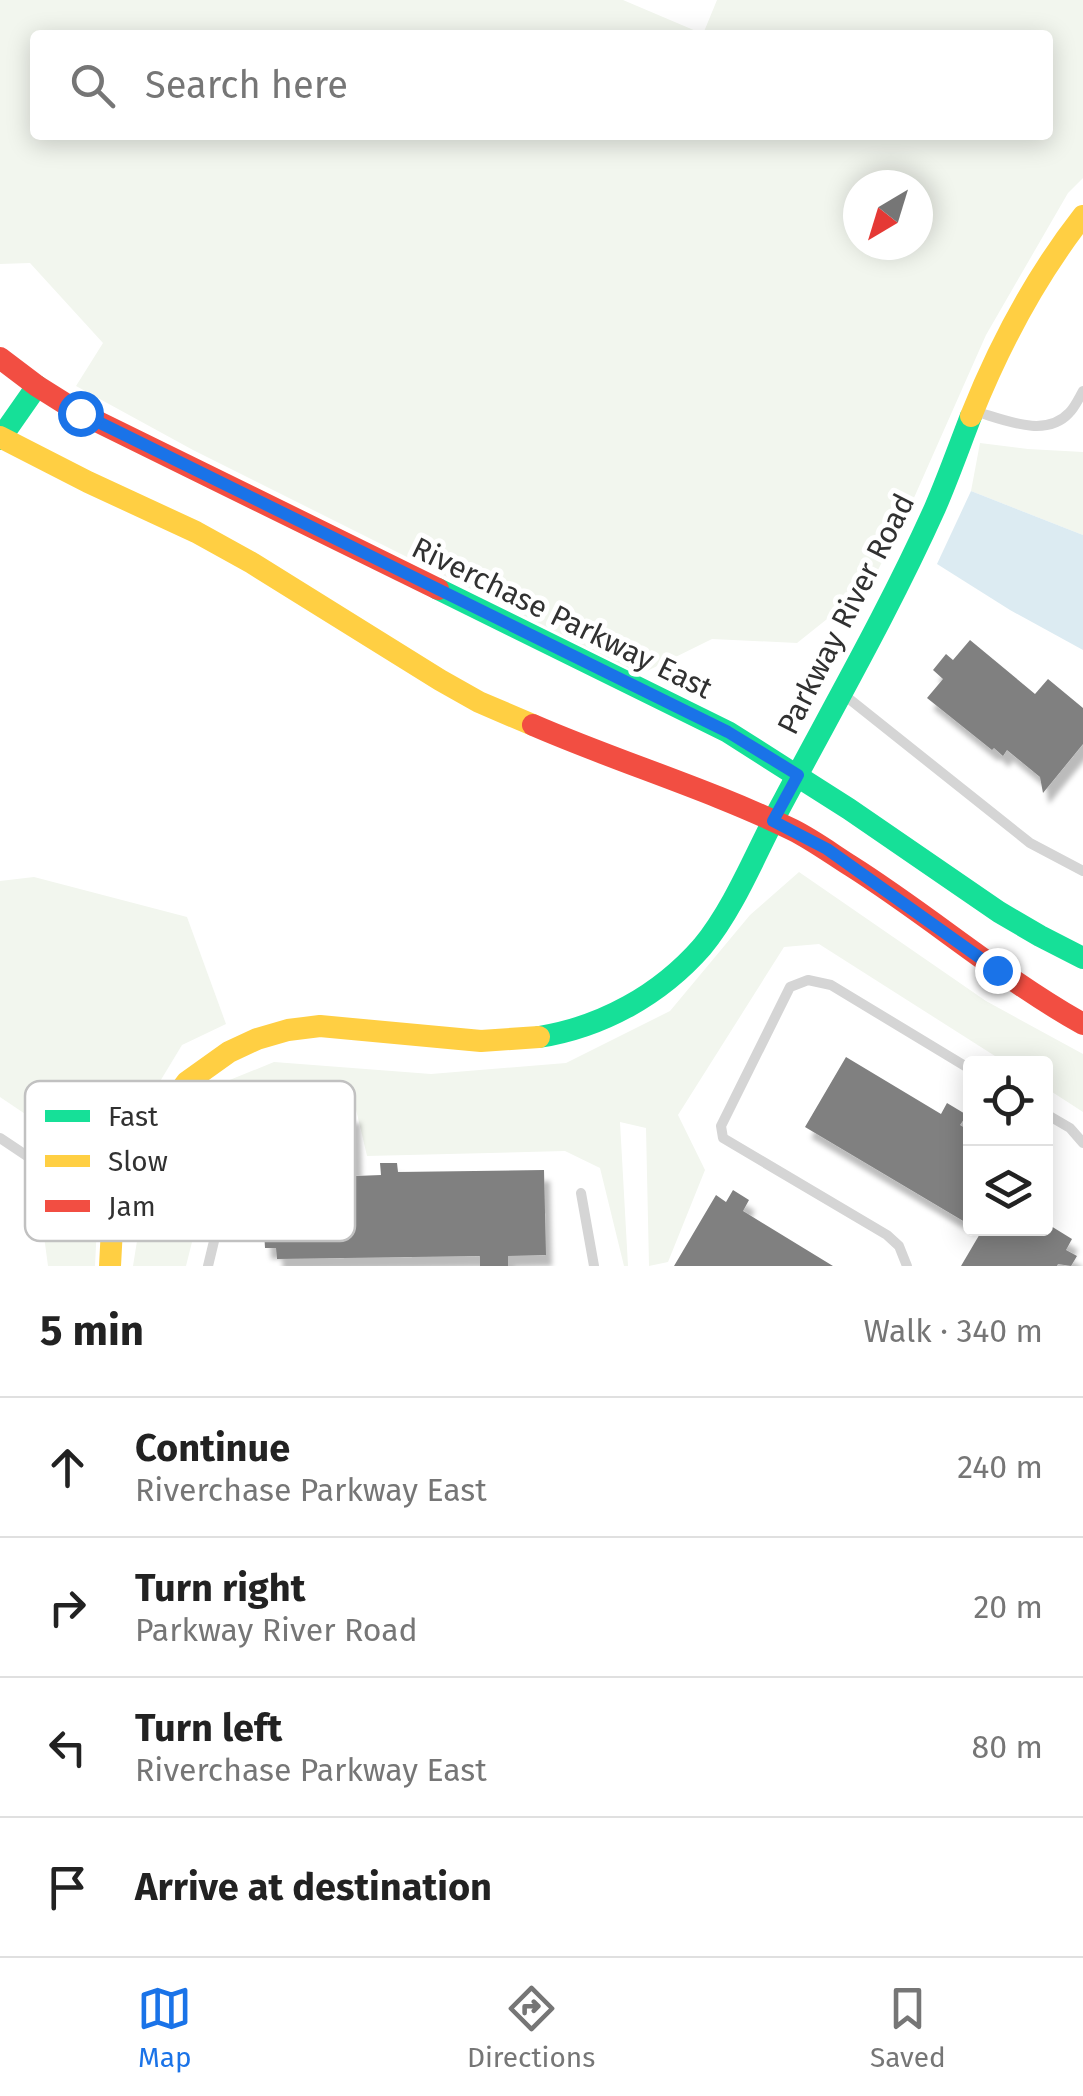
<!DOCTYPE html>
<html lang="en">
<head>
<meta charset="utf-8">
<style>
	body { margin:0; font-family:"Fira Sans",sans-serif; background:#f2f2f2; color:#222 }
	.controls { position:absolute; right:30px; bottom:30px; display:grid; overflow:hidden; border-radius:10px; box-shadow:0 5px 25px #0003 }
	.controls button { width:90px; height:90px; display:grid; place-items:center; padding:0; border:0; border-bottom:2px solid #e0e0e0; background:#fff; color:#222; font:50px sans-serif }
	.compass { position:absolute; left:843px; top:170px; width:90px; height:90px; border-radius:50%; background:#fff; box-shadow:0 5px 25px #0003; rotate:218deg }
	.stop { position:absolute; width:30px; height:30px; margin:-22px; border:8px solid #1a73e8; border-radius:50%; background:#fff }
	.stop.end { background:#1a73e8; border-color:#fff; box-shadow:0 2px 10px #0008 }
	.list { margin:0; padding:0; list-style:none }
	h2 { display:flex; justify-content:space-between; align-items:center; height:130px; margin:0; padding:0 40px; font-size:42px }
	h2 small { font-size:32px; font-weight:400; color:#767676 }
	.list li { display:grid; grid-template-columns:65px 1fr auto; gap:30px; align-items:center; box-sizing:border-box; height:140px; padding:0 40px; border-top:2px solid #e0e0e0 }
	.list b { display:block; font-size:38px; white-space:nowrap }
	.list p { margin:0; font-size:32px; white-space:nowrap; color:#767676 }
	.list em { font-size:32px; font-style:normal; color:#767676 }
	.icon { flex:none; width:55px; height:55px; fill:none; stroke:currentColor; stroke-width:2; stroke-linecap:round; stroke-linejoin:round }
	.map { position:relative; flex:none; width:1083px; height:1266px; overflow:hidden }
	.search { position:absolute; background:#fff; box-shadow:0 5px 25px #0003; left:30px; right:30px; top:30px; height:110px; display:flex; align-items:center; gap:25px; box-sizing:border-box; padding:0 35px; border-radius:10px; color:#767676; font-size:38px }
	.sheet { height:690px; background:#fff }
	nav { display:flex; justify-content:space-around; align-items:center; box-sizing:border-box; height:140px; border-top:2px solid #e0e0e0; background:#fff; font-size:28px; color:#767676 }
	nav a { display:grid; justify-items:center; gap:5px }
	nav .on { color:#1a73e8 }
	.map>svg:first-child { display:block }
	.green { fill:#f2f6ee; fill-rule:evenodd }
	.water { fill:#dcebf2 }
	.building { fill:#808080; filter:url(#shadow) }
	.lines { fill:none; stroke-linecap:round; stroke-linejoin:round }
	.lane { stroke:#d5d5d5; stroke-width:10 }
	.fast { stroke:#16e098; stroke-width:22 }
	.slow { stroke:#ffcf43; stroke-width:22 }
	.jam { stroke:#f24e42; stroke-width:22 }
	.route { stroke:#1a73e8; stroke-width:12 }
	.labels { text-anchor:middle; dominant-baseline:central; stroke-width:10; stroke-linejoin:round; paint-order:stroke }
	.street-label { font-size:30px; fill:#313131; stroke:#fff }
	.key { fill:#fff; stroke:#c1c1c1; stroke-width:2.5 }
	.key-label { font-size:28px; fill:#313131 }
</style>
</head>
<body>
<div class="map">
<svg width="1083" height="1266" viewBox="0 0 1083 1266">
	<defs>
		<filter id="shadow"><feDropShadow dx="6" dy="11" stdDeviation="2.5" flood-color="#0004"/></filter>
	</defs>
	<rect width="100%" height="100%" fill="#fff"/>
	<g class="green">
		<path d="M0,0H623L703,34L717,0H1083V178L1068,193L986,335L913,500L871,584L797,643L712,639L641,674L193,450L76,386L103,343L30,263L0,264ZM35,35H1048V135H35ZM858,185H918V245H858Z"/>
		<polygon points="980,443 1028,449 1083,452 1083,535 971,491"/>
		<polygon points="799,872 986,1001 1083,1054 1083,1112 1046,1088 1046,1064 1006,1063 819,944 784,947 678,1115 705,1170 668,1262 649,1266 646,1128 620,1122 628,1266 624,1266 600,1168 565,1151 367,1156 354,1101 259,1104 216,1146 186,1266 133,1266 149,1166 210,1088 274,1062 431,1074 566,1063 670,1011 750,915"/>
		<polygon points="34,877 187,917 226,1024 182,1045 107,1169 0,1097 0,881"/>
		<polygon points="52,1191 75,1192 98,1204 95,1266 48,1266 44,1236 37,1205"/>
	</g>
	<polygon class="water" points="971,491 1083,535 1083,650 1010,610 937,564"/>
	<g class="building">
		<polygon points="970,640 1035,694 1048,679 1083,708 1083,744 1043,793 1040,777 1007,750 1003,756 994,748 992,750 927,698 943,679 933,670 946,654 953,660"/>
		<polygon points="846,1057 941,1114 947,1103 967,1115 960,1125 970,1131 970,1225 805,1127"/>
		<polygon points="355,1112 356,1176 381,1175 380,1163 397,1163 398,1172 544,1170 546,1255 508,1256 508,1266 480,1266 480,1256 277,1259 276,1248 265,1248 264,1230 275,1230 273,1113"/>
		<polygon points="733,1190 749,1200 743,1211 833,1266 674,1266 716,1195 726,1202"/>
		<polygon points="1046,1223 1072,1239 1066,1250 1077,1256 1071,1266 1058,1264 1057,1266 961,1266 981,1232 976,1228 1046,1228"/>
	</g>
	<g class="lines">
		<g class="lane">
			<path d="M974,411C1003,419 1045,439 1069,413C1075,407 1079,398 1083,391"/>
			<polyline points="843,694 1030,843 1083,871"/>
			<polyline points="1046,1114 1070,1128 1083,1143"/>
			<polyline points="0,1138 45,1168 68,1180 121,1191"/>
			<polyline points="581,1193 594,1266"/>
			<polyline points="208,1266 235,1154"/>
			<polyline points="907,1266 899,1246 887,1235 723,1138 721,1126 790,987 808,980 831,985 970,1069"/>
		</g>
		<g class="fast">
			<polyline points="0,439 37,386"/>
			<polyline points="438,589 728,732 849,809 999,912 1040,936 1083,958"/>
			<path d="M539,1037C602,1027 660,995 702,947C736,906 758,847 784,800C835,704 890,608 935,508C948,478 959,447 971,416"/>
		</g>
		<g class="slow">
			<path d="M971,416C999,346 1036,276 1083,216"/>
			<polyline points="0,437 88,482 196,532 252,563 440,680 479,702 533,725"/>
			<polyline points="110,1266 113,1209 156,1123 187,1082 229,1052 257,1039 288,1030 320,1026 481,1041 539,1037"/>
		</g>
		<g class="jam">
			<polyline points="0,358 37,386 80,413 438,589"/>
			<path d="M533,725C618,762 709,789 793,830C813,840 832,854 851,866C930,916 1001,978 1083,1024"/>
		</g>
	</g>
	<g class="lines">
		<polyline class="route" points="80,413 728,732 798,775 773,821 827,849 997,970"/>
	</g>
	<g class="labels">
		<g class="street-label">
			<text transform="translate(846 614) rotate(-63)">Parkway River Road</text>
			<text transform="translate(562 618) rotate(26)">Riverchase Parkway East</text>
		</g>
	</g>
	<rect x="25" y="1081" width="330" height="160" rx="15" class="key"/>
	<rect x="45" y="1110" width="45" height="12" fill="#16e098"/>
	<rect x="45" y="1155" width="45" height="12" fill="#ffcf43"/>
	<rect x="45" y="1200" width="45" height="12" fill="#f24e42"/>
	<g class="key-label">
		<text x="108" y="1126">Fast</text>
		<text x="108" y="1171">Slow</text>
		<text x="108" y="1216">Jam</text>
	</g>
</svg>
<div class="controls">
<button><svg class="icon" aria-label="locate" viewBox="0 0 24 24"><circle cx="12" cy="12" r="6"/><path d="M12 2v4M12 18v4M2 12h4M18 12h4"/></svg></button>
<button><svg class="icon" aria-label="layers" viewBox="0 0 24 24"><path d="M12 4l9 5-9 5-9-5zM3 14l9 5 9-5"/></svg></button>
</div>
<svg class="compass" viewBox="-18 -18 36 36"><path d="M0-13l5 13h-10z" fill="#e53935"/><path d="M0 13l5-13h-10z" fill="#767676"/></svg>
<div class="stop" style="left:80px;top:413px"></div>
<div class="stop end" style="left:997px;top:970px"></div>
<div class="search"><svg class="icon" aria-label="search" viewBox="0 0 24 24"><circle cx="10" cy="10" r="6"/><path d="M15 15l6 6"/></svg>Search here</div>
</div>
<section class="sheet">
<h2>5 min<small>Walk · 340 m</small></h2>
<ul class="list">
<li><svg class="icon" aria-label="ahead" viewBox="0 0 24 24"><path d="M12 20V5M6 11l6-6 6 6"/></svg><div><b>Continue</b><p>Riverchase Parkway East</p></div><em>240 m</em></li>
<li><svg class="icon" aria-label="right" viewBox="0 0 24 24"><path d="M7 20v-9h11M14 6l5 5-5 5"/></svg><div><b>Turn right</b><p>Parkway River Road</p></div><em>20 m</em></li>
<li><svg class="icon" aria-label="left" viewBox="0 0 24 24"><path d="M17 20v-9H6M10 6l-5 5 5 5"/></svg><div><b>Turn left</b><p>Riverchase Parkway East</p></div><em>80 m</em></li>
<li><svg class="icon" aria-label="arrive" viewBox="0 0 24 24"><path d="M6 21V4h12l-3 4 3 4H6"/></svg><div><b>Arrive at destination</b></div></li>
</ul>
</section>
<nav>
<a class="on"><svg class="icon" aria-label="map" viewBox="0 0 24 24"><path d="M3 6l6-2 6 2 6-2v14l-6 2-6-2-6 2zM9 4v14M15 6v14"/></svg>Map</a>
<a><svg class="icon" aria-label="directions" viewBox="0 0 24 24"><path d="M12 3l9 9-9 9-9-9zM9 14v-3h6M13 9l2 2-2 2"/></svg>Directions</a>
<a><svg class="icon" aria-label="saved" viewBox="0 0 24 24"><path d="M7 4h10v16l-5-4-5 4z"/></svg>Saved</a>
</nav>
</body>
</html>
